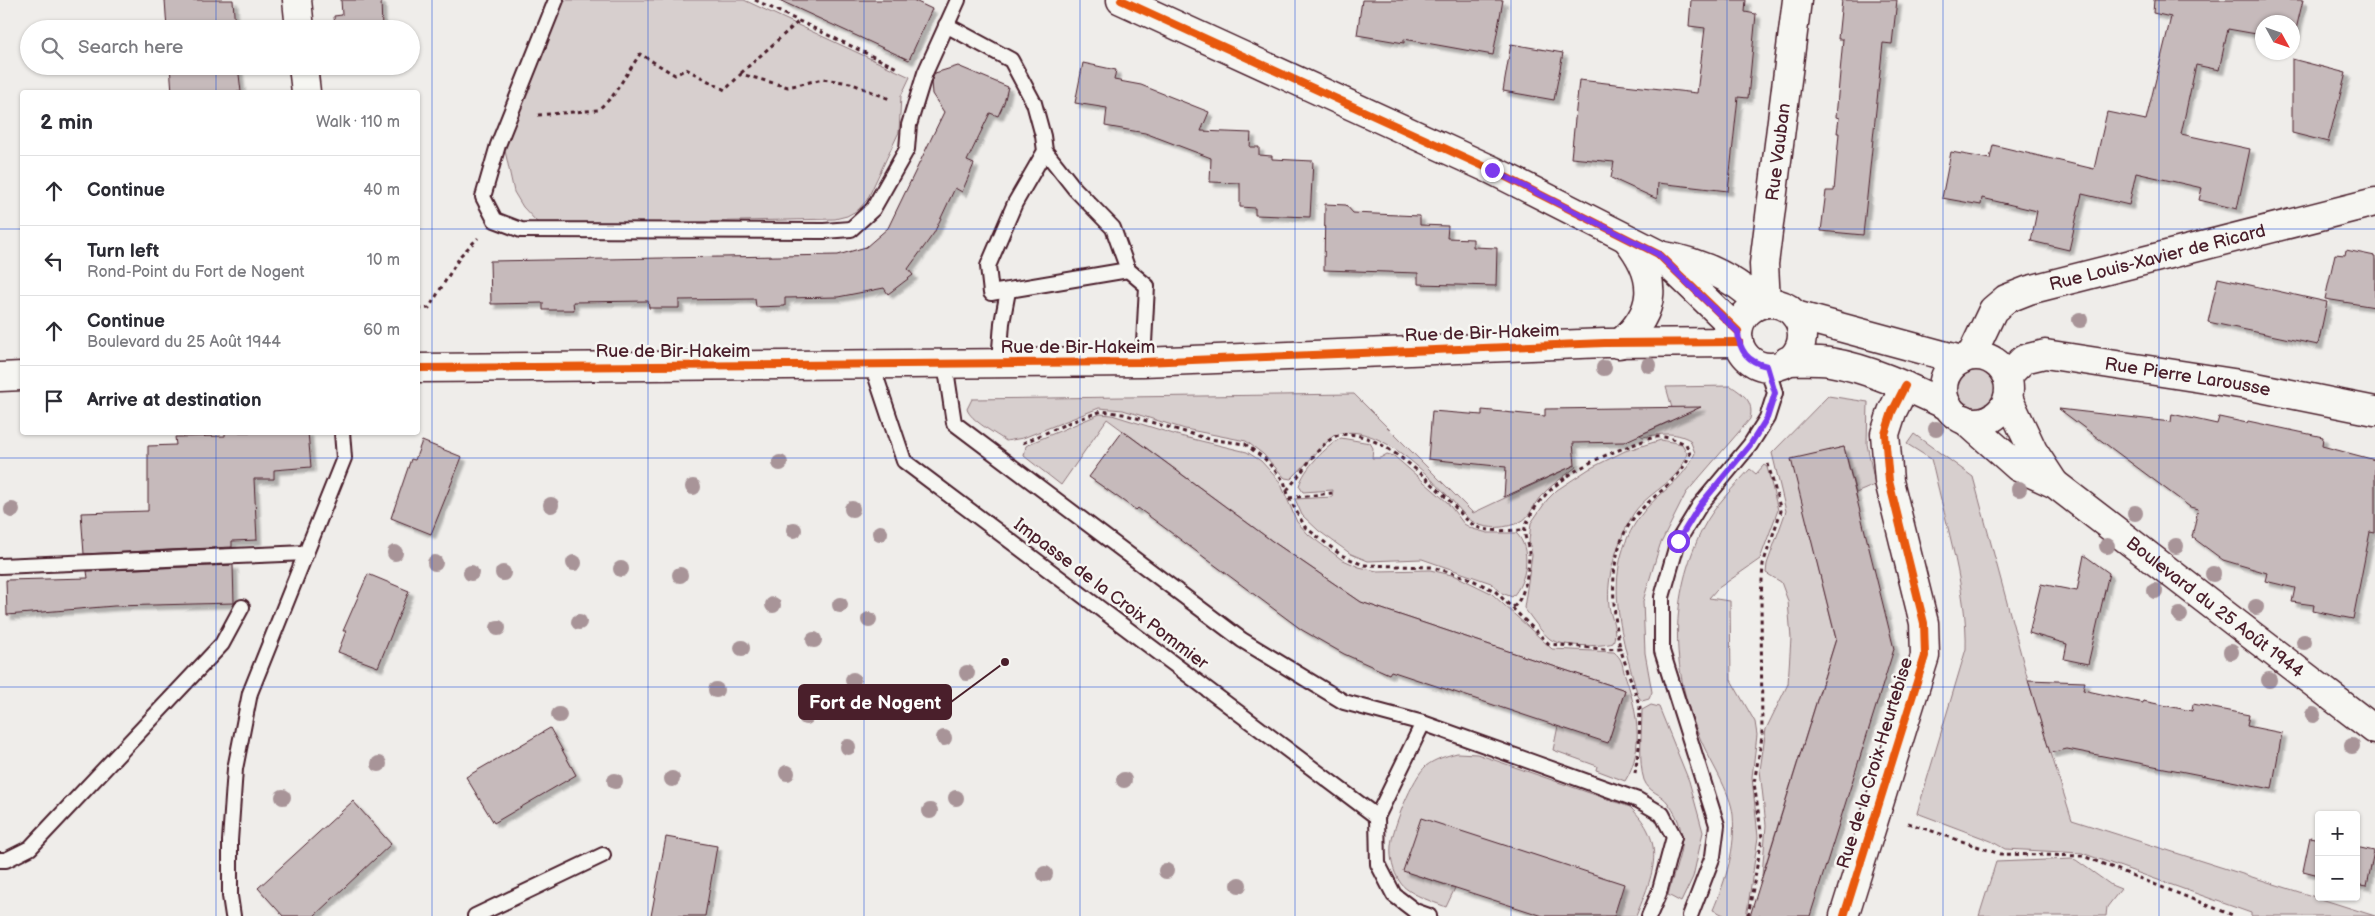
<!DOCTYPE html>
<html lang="en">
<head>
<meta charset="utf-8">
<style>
	body { margin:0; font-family:"Balsamiq Sans",sans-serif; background:#f7f7f7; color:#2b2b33 }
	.controls { position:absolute; right:15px; bottom:15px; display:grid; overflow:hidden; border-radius:5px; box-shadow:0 1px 4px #0004 }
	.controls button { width:45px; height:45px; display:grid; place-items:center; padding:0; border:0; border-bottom:1px solid #e1e1e2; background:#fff; color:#2b2b33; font:25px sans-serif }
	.compass { position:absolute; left:2255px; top:15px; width:45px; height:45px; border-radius:50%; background:#fff; box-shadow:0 1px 4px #0004; rotate:130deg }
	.stop { position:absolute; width:15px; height:15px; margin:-11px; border:4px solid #7c3aed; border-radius:50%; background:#fff }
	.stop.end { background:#7c3aed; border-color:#fff; box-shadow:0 1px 5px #0008 }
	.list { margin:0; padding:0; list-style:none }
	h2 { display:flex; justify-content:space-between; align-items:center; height:65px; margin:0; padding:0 20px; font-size:21px }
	h2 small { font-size:16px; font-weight:400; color:#7c7c81 }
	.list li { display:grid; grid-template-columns:32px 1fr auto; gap:15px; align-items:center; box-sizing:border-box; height:70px; padding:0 20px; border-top:1px solid #e1e1e2 }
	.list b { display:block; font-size:19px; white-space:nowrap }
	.list p { margin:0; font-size:16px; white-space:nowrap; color:#7c7c81 }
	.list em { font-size:16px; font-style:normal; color:#7c7c81 }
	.icon { flex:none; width:28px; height:28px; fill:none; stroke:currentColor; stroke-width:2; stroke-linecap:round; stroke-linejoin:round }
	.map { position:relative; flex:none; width:2375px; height:916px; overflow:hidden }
	.search { position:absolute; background:#fff; box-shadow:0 1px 4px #0004; left:20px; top:20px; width:400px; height:55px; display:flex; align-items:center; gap:12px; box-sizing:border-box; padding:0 18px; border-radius:28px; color:#7c7c81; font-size:19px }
	.panel { position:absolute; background:#fff; box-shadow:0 1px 4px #0004; left:20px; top:90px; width:400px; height:345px; border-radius:5px }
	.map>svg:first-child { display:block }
	.green { fill:#d7cfce; stroke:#90777c }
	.building { fill:#c6babb; stroke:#4a1f2b; filter:url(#shadow) }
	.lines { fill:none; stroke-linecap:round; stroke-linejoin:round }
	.lane-casing { stroke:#4a1f2b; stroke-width:18 }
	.street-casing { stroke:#4a1f2b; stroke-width:31 }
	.secondary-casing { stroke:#4a1f2b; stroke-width:31 }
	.path { stroke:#4a1f2b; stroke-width:3; stroke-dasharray:4 4; stroke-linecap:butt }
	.lane { stroke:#f6f6f2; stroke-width:14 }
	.street { stroke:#f6f6f2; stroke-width:28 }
	.secondary { stroke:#f6f6f2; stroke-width:28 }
	.cycleway-casing { stroke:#f6f6f2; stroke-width:11 }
	.cycleway { stroke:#e8590c; stroke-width:8 }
	.tree { fill:#a89498 }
	.route { stroke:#7c3aed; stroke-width:6 }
	.grid { fill:none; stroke:#1d4ed8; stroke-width:1; stroke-opacity:0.55 }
	.labels { text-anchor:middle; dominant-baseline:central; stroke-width:5; stroke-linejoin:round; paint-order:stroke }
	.street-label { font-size:18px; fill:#4a1f2b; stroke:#f6f6f2 }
	.leader { fill:none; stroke:#4a1f2b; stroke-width:2 }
	.callout-dot { fill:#4a1f2b; stroke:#f6f6f2; stroke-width:2 }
	.callout { fill:#4a1f2b; stroke:#4a1f2b; stroke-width:2 }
	.callout-label { font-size:19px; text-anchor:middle; font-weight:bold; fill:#fff }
</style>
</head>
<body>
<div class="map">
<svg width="2375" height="916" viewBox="0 0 2375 916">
	<defs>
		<filter id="shadow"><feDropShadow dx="4.5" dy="4.5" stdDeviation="1" flood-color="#0004"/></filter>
	</defs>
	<rect width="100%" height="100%" fill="#efedea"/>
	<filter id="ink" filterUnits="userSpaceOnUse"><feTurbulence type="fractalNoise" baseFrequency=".02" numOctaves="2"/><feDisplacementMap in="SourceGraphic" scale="10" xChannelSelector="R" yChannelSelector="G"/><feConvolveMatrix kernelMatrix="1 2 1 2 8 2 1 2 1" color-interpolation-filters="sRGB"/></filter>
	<g filter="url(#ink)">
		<g class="green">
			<polygon points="560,0 744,0 910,77 901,96 899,132 867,200 858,210 847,216 835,219 547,225 537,222 523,207 514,192 504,146"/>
			<path d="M1977,366C1992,374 2001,383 1999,400C1977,417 1963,410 1954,385C1957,372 1965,369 1977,366Z"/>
			<path d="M1731,386C1744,395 1754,401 1750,419L1686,493L1660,545L1643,601L1645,653L1652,692L1649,699L1642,701L1638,696C1621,634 1598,566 1645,510C1663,489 1683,481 1695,453L1690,440C1674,431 1660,434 1643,437L1640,435L1671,421L1672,408L1666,387Z"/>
			<path d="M1354,394L1473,513L1575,465L1576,467C1565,476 1551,485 1541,496C1533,504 1531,517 1520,522C1507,528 1488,530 1475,523C1465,518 1456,504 1448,496C1423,470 1372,418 1333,436L1291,479L1285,478L1263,454L1246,441L1185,429L1123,410L1099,408L1023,438L1006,441C996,434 970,420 967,409L972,399Z"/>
			<polygon points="1828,396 1868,402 1867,444 1875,485 1856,493 1844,447 1792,460 1836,639 1762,876 1766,825 1760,770 1766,729 1788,684 1791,638 1788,601 1781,582 1766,573 1767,564 1786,511 1772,453"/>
			<path d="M1100,414L1112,415L1180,436L1247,452L1261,461L1280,482L1297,522L1309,535L1341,559L1359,567L1377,571L1430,570L1456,576L1491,593L1552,649L1614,652C1622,659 1622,663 1624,672C1636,707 1646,748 1625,781L1596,770L1597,766L1553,750L1558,726L1608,742L1625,690L1361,602L1272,541L1107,419L1061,485L1024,456L1026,446L1031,443Z"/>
			<path d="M1914,434L1973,477L2028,680L2072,820L2375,916H2251V913L2082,853L2005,849L1991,841L1917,813L1966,649C1968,595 1946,523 1934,470L1931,459L1907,444Z"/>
			<path d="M1341,438L1370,443L1373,448L1372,458H1380L1387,454L1394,456L1447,502L1464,524L1473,529L1488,533H1516C1532,548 1527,582 1512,597L1502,593L1491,583L1422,559L1368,561L1351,554L1319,531L1302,515L1295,499L1332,497L1333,490L1303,492L1299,486C1304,468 1326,447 1341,438Z"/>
			<path d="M1661,440L1682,444L1687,453C1680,484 1645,491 1631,518C1617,545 1606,575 1609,606C1611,618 1618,630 1613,643C1601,647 1561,647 1550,639C1540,631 1532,618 1524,608L1532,555L1529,541L1531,523L1547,500L1557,490L1589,469L1625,451Z"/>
			<path d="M1764,465L1767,467L1778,510L1760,559L1717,589L1709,598L1730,601L1731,680L1755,722L1757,735L1752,777L1758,837L1748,906L1746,916H1726L1713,910C1726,879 1736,849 1733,815C1731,792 1709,760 1700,738C1670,668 1669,597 1703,528C1714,506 1734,487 1750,469L1756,474Z"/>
			<path d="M1651,705L1659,707L1689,781L1703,832L1693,877L1681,902L1668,895C1676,860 1694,838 1668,803C1661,793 1649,793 1644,780C1638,762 1642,730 1642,710Z"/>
			<path d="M1457,753L1477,754L1630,807C1667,843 1654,873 1636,916H1614L1404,871L1455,888L1446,907C1434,902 1407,894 1400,882C1393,872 1390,858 1391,846C1392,829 1413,777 1426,766C1435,759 1446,756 1457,753Z"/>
			<polygon points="2072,859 2076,860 2111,885 2121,889 2107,907 2106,916 1979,916 1996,862"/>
		</g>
		<g class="building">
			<polygon points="165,0 233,0 235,29 167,29"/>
			<polygon points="341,0 381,0 382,29 335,29 334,16 342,15"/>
			<polygon points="779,0 913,0 932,9 909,60"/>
			<polygon points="1362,0 1503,0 1493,55 1404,39 1404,43 1357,35"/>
			<polygon points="1691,0 1746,0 1745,12 1756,14 1748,98 1738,97 1728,191 1658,183 1657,199 1611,178 1614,162 1571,158 1579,80 1697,93 1705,28 1689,26"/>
			<polygon points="1842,0 1897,0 1892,44 1883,43 1863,235 1821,231 1826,191 1834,191 1839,133 1837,133 1839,118 1836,117 1843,39 1838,39"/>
			<polygon points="2154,0 2303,0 2293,42 2292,22 2262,22 2262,35 2228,29 2219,70 2196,65 2181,134 2250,149 2237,209 2199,200 2202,188 2136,173 2129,205 2082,194 2069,250 2031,241 2037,211 1982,198 1981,205 1942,198 1951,152 1990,159 1993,145 2094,169 2107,112 2146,120 2171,17 2153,13"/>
			<polygon points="1511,44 1563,53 1554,100 1503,91"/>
			<polygon points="2292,59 2346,73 2328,142 2292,133"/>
			<polygon points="1083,63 1116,70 1114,80 1141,85 1209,112 1201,131 1251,133 1250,147 1259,147 1259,155 1272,156 1272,159 1313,161 1310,217 1255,215 1255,208 1240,207 1240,183 1210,182 1211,158 1145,133 1105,126 1107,108 1075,103"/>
			<polygon points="170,66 238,66 241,92 172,92"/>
			<polygon points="958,66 1008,87 1004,103 998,116 990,113 967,161 974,164 962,192 955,188 934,233 908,269 913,275 888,294 884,288 838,297 785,298 785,306 756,307 755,299 679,300 679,308 649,308 648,301 573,302 574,310 543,310 543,303 491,304 490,261 838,255 866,247 888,228 944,112 932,94 931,82 935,73"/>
			<polygon points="1325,204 1346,205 1353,213 1420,216 1420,225 1448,226 1447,238 1473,239 1473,247 1497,248 1496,286 1418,284 1418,273 1324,270"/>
			<polygon points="2346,250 2375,256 2375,307 2325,299 2335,254 2345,255"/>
			<polygon points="2218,278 2327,302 2318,345 2208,322"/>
			<polygon points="1701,407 1624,442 1573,443 1575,465 1504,497 1506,467 1428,459 1432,411 1482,415 1482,410 1545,416 1545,409"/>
			<polygon points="2059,409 2171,422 2172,414 2217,424 2219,417 2247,423 2248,421 2323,437 2322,446 2375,460 2375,533 2370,532 2353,619 2313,611 2314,605 2292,602 2295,588 2265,581 2267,573 2223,560 2192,537 2198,509 2190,507"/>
			<polygon points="1123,431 1272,541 1361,602 1625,690 1608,743 1391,671 1389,674 1344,654 1302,630 1138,508 1136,510 1089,477"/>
			<polygon points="225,432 308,432 311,467 274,470 274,479 254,479 257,540 232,541 232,547 84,554 81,513 148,511 148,446 176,445 175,437 225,436"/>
			<polygon points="422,441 462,457 431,534 391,518 411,459 415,460"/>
			<polygon points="1844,447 1894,649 1810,916 1750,916 1836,639 1791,459"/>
			<polygon points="2084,555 2109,573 2088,664 2064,659 2067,644 2029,633 2041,584 2077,591"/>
			<polygon points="233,565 234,603 114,606 7,615 6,580 88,578 87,571"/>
			<polygon points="368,574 409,591 378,667 338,652 346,631 343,631"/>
			<polygon points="2028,680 2085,682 2083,690 2143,703 2143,701 2192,711 2193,704 2249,715 2247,726 2282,733 2272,789 2067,749 2050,753"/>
			<polygon points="550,728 576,775 494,823 466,777"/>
			<polygon points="353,801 391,844 314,916 283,916 258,888"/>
			<polygon points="1421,818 1624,884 1614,916 1543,916 1403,871"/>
			<polygon points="666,837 717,846 705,916 651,916"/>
			<polygon points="2310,837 2319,839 2319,875 2303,871"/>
			<polygon points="2356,847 2374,851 2367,886 2356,884"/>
		</g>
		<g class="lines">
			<defs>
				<g id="lane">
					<polyline points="556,0 498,145 483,197 495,220 521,230 824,231 851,229 873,209 907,149 909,125 925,73 958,0"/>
					<polyline points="946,25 1011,60 1034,103 1043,136 1045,151 1015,203 988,266 991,293 1128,270 1113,228 1075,189 1045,151"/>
					<polyline points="1128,270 1147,286 1143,362"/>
					<polyline points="999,362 1002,323 1008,291"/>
					<polyline points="945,363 954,423 1242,640 1344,702 1423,723 1638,800 1662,814 1674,837 1659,893 1649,916"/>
					<polyline points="872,365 904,461 1377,817"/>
					<polyline points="0,566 306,553"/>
					<polyline points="1423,723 1377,817 1378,864 1394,895 1415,911 1429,916"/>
					<polyline points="0,860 6,860 30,848 222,644 242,607"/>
					<polyline points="233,916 230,896 230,841 235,769 250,693 344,458 342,432"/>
					<polyline points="475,916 603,855"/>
					<polyline points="1690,916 1713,856 1717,825 1662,651 1662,597 1678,541 1700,505 1750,445 1767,418 1775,393 1767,366"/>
				</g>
				<g id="street">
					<polyline points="297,0 300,29"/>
					<polyline points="303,66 306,92"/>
					<path id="s1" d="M1766,303L1764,264L1797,0"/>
					<path d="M1619,344C1658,312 1658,277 1627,239"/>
					<path id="s2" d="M1971,356L1993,310L2006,299L2029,290L2375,202"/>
					<polyline points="418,368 1143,362 1605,343 1739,342"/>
					<path id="s3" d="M2007,376L2024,359L2045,354L2246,385L2375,411"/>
					<polyline points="0,377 22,376"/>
					<polyline points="1844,916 1925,656 1924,623 1889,481 1885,434 1892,412 1905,386"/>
				</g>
				<g id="secondary">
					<polyline points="1121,0 1492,170 1658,254 1738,331"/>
					<path d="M1659,255C1698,261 1733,277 1761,304"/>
					<circle cx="1770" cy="335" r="32"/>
					<polyline points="1795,315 1961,360"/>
					<circle cx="1976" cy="389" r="33"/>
					<path d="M1787,361C1801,361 1816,360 1830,362C1871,369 1910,388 1948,406"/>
					<polyline points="2008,398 2033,451 2054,483"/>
					<path id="s4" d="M1964,419L2018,467L2055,484L2375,730"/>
				</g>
			</defs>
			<use href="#lane" class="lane-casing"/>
			<use href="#street" class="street-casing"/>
			<use href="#secondary" class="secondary-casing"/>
			<g class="path">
				<polyline points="755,0 899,69"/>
				<polyline points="741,73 799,21"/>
				<polyline points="538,115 598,110 612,97 640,54 675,75 686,69 725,90 741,74 788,87 823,79 850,83 890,99"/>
				<polyline points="418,309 429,308 461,255 478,238"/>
				<polyline points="1023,443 1068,423 1102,411 1123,414 1209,439 1245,444 1265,459 1284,481 1289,498 1305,527 1341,555 1363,565 1432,567 1466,577 1495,591 1549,644 1604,649 1620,648 1640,707 1639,747 1635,773"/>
				<path d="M1287,490C1300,476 1321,440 1339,435C1375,427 1425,477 1448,499C1456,508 1465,520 1475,526C1488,533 1510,530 1524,530"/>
				<polyline points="1289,498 1332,493"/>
				<path d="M1513,607C1525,599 1529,568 1529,554C1529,546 1523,535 1525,528C1540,483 1594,458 1635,444C1641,442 1649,438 1656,437C1667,436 1676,440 1686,444L1690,454C1678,483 1656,492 1637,514C1606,549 1612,606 1620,648"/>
				<polyline points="1908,823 2000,854 2083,856 2235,916"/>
				<polyline points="1748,916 1762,838 1754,783 1762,737 1761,597 1763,564 1781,511 1768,464"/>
			</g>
			<use href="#lane" class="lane"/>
			<use href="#street" class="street"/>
			<use href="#secondary" class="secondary"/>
			<defs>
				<g id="cycleway">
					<polyline points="1121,0 1492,170 1658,254 1738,331"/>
					<polyline points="418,368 1143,362 1605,343 1739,342"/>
					<polyline points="1844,916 1925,656 1924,623 1889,481 1885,434 1892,412 1905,386"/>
				</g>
			</defs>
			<use href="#cycleway" class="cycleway-casing"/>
			<use href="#cycleway" class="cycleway"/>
		</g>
		<g class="tree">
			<circle cx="2080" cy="320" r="8"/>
			<circle cx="1649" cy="365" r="8"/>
			<circle cx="1604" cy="368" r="8"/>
			<circle cx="1936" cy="429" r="8"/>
			<circle cx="780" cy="463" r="8"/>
			<circle cx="693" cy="487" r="8"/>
			<circle cx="2019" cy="489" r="8"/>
			<circle cx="551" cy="505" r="8"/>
			<circle cx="852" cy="509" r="8"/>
			<circle cx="12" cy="510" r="8"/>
			<circle cx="2135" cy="513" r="8"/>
			<circle cx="794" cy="530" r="8"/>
			<circle cx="880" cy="533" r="8"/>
			<circle cx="2107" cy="546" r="8"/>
			<circle cx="2176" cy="546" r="8"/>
			<circle cx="395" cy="553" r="8"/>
			<circle cx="435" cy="563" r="8"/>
			<circle cx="574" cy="563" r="8"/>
			<circle cx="621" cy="569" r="8"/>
			<circle cx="471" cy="573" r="8"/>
			<circle cx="503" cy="573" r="8"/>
			<circle cx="2213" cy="574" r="8"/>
			<circle cx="680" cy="575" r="8"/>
			<circle cx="2155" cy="591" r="8"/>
			<circle cx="773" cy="605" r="8"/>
			<circle cx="840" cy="605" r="8"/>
			<circle cx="2256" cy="607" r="8"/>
			<circle cx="2180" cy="615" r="8"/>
			<circle cx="869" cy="620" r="8"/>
			<circle cx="579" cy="622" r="8"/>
			<circle cx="498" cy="628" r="8"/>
			<circle cx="814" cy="640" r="8"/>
			<circle cx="2304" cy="642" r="8"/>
			<circle cx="742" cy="648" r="8"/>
			<circle cx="2231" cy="652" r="8"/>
			<circle cx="967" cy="673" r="8"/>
			<circle cx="853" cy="680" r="8"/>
			<circle cx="2269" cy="680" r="8"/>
			<circle cx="716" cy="690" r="8"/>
			<circle cx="559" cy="715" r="8"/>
			<circle cx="2313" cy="715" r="8"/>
			<circle cx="806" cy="717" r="8"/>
			<circle cx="944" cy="738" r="8"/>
			<circle cx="2352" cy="746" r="8"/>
			<circle cx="848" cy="747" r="8"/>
			<circle cx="379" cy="764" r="8"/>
			<circle cx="787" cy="773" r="8"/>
			<circle cx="672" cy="779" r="8"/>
			<circle cx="1124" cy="780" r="8"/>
			<circle cx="615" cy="781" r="8"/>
			<circle cx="283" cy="797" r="8"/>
			<circle cx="956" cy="798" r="8"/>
			<circle cx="930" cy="811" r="8"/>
			<circle cx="1166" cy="871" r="8"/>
			<circle cx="1045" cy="874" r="8"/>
			<circle cx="1239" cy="885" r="8"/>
		</g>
	</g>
	<g class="lines" filter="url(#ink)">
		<path class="route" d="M1492,170L1658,254L1738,332C1739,351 1748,362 1767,366L1775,393L1767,418L1750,445L1700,505L1678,541"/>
	</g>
	<path class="grid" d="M216,0V29M432,0V916M648,0V916M864,0V916M1080,0V916M1295,0V916M1511,0V916M1727,0V916M1943,0V916M2159,0V916M216,66V92M0,229H22M418,229H2375M216,432V916M0,458H2375M0,687H2375"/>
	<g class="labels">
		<g class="street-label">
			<text stroke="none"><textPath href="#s1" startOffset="152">Rue Vauban</textPath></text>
			<text stroke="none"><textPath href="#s2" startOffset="225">Rue Louis-Xavier de Ricard</textPath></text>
			<text transform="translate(1482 333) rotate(-2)">Rue de Bir-Hakeim</text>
			<text x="1078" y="347">Rue de Bir-Hakeim</text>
			<text x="673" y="351">Rue de Bir-Hakeim</text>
			<text stroke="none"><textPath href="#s3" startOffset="190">Rue Pierre Larousse</textPath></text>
			<text transform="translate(1111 594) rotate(37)">Impasse de la Croix Pommier</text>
			<text stroke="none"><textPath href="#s4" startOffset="315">Boulevard du 25 Août 1944</textPath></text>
			<text transform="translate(1875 763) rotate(-73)">Rue de la Croix Heurtebise</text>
		</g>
	</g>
	<path class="leader" d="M1005 662L951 702"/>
	<circle class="callout-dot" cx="1005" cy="662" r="5"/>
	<rect class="callout" x="799" y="685" width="152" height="34" rx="5"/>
	<g class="callout-label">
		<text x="875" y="709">Fort de Nogent</text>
	</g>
</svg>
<div class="controls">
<button>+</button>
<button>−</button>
</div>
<svg class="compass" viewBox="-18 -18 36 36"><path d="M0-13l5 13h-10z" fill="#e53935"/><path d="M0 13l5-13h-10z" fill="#7c7c81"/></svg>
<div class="stop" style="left:1678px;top:541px"></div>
<div class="stop end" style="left:1492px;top:170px"></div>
<div class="search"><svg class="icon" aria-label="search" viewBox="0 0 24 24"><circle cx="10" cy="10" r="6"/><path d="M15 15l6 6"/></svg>Search here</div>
<section class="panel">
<h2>2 min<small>Walk · 110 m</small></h2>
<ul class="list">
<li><svg class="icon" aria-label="ahead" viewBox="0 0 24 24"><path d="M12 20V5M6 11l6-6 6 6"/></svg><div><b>Continue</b></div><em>40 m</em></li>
<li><svg class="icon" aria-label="left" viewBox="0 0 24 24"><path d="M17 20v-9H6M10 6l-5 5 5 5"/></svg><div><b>Turn left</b><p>Rond-Point du Fort de Nogent</p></div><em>10 m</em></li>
<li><svg class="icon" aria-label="ahead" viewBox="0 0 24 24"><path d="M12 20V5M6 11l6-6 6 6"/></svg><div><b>Continue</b><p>Boulevard du 25 Août 1944</p></div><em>60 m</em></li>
<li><svg class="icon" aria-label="arrive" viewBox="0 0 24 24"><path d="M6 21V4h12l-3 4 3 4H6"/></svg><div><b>Arrive at destination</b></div></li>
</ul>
</section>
</div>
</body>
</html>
